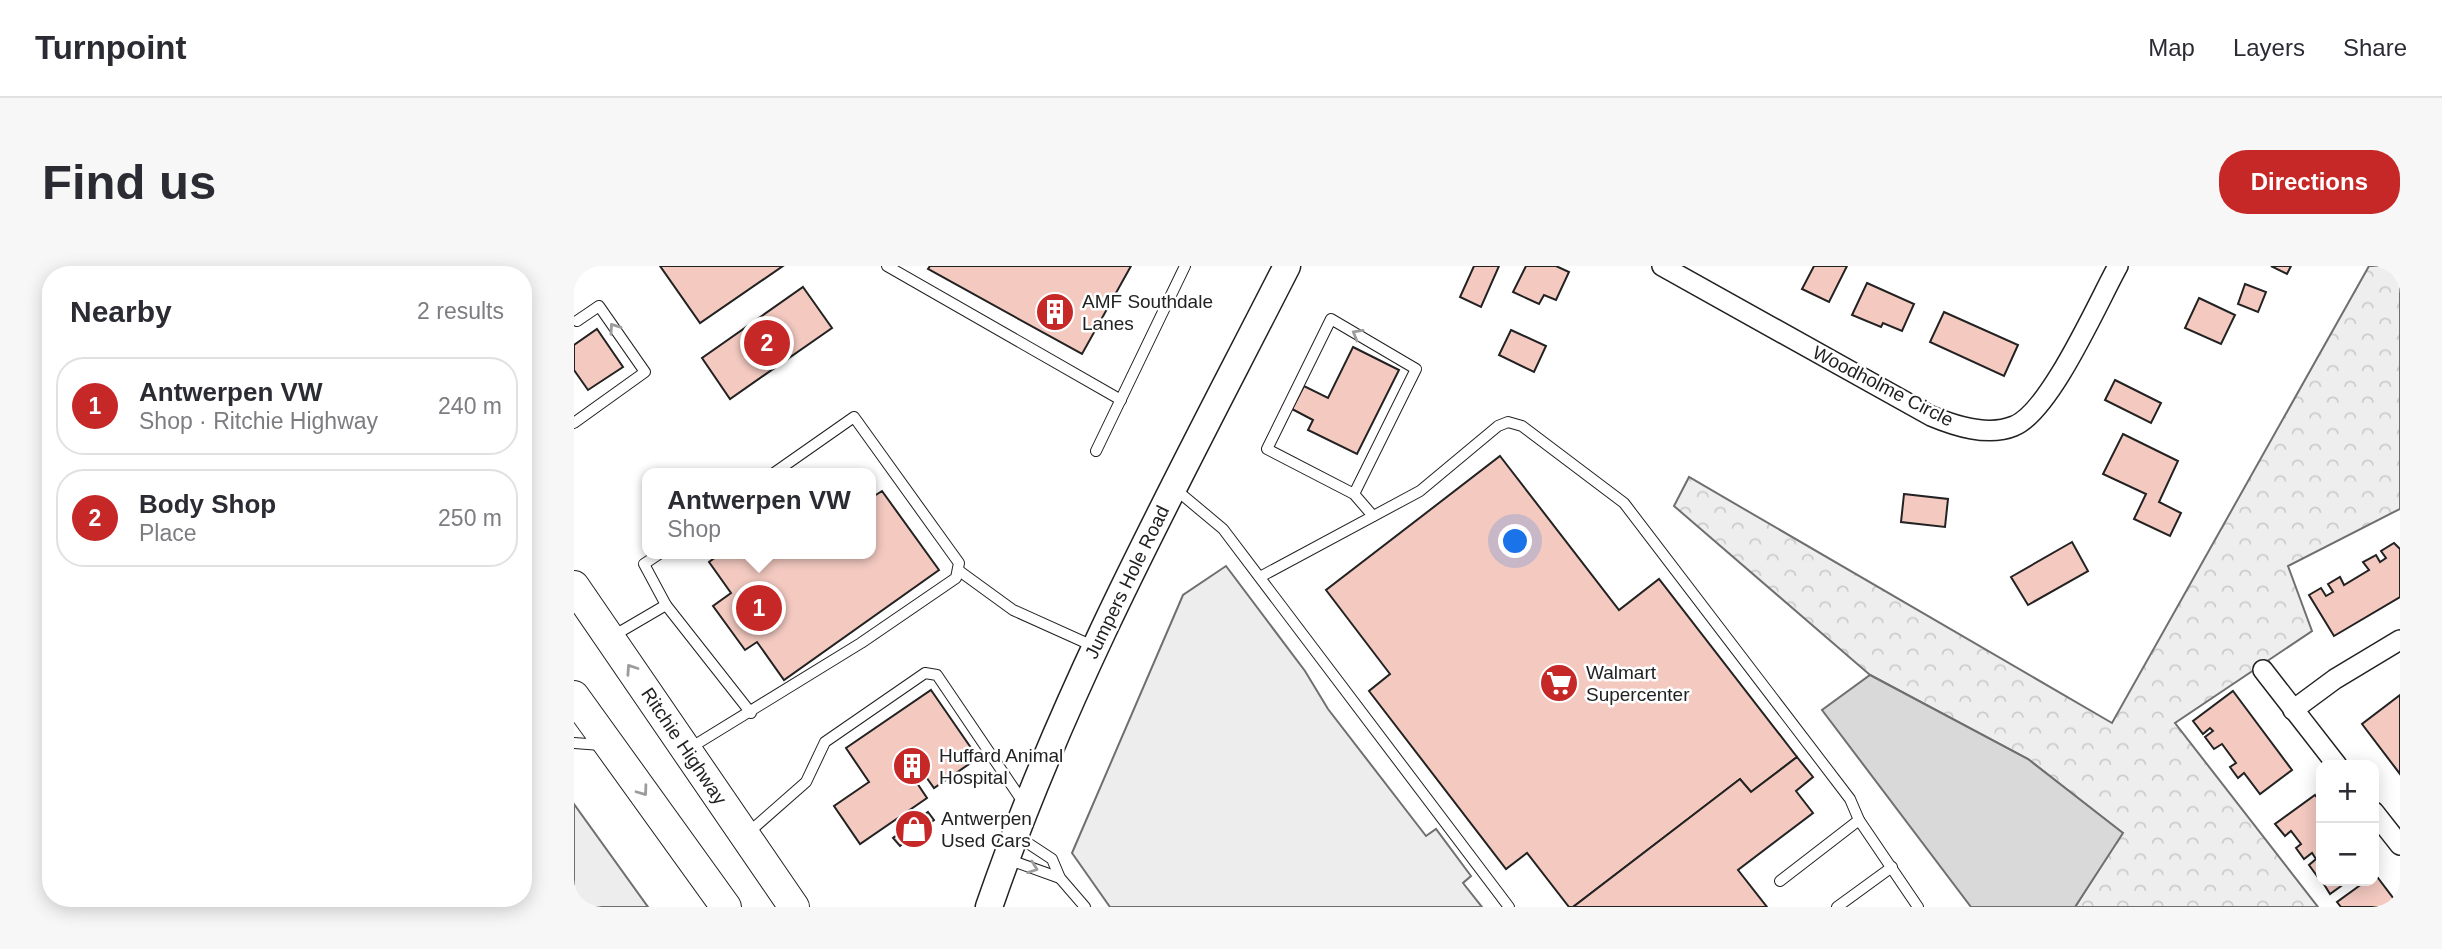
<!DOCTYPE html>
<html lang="en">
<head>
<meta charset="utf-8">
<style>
	body { margin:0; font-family:Helvetica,sans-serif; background:#f7f7f7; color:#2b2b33 }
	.controls { position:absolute; right:21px; bottom:21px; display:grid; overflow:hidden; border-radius:14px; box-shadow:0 4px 18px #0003 }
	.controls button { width:63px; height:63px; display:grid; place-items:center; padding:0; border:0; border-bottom:2px solid #e1e1e2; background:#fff; color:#2b2b33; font:35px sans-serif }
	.you { position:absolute; left:942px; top:276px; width:24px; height:24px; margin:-18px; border:5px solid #fff; border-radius:50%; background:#1a73e8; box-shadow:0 0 0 10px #1a73e833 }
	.badge { display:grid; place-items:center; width:46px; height:46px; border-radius:50%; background:#c62828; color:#fff; font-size:23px; font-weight:700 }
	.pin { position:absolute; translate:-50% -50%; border:4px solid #fff; box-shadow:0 2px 7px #0006 }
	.popup { position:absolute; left:68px; top:202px; width:234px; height:91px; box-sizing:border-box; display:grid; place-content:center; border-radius:14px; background:#fff; filter:drop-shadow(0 2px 5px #0005); font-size:23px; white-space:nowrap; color:#7c7c81 }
	.popup b { font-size:26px; color:#2b2b33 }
	.popup::after { content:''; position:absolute; left:50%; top:100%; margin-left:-14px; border:14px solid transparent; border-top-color:#fff }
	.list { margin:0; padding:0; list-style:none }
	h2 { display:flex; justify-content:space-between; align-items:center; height:91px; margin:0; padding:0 28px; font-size:30px }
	h2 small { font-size:23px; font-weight:400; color:#7c7c81 }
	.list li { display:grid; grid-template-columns:46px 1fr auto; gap:21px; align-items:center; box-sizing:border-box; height:98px; margin:0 14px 14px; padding:0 14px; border:2px solid #e1e1e2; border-radius:28px }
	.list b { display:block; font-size:26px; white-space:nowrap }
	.list p { margin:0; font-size:23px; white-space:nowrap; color:#7c7c81 }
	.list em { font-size:23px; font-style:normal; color:#7c7c81 }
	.map { position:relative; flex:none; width:1826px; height:641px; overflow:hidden; border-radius:28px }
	header { display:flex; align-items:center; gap:42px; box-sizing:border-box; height:98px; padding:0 35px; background:#fff; border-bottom:2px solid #e1e1e2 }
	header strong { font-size:33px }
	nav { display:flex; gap:38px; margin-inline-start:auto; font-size:24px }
	.intro { display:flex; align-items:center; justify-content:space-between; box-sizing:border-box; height:168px; padding:0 42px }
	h1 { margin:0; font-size:49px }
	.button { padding:18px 32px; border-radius:28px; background:#c62828; color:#fff; font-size:24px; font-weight:700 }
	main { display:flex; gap:42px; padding:0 42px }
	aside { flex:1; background:#fff; border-radius:28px; box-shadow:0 4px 18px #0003 }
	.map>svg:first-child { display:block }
	.forest { fill:url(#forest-crowns); stroke:#6f6f6f; stroke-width:2 }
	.parking { fill:#ededed; stroke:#6f6f6f; stroke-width:2 }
	.water { fill:#d9d9d9; stroke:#6f6f6f; stroke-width:2 }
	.building { fill:#f3c9c0; stroke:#222; stroke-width:2 }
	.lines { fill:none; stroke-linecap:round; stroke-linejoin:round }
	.service-casing { stroke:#222; stroke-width:12 }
	.minor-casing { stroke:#222; stroke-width:22 }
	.secondary-casing { stroke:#222; stroke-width:29 }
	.primary-casing { stroke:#222; stroke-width:32 }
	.service { stroke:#fff; stroke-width:10 }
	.minor { stroke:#fff; stroke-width:19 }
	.secondary { stroke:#fff; stroke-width:26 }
	.primary { stroke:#fff; stroke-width:30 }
	.oneway { stroke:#9c9c9c }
	.labels { text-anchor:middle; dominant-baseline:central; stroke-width:5; stroke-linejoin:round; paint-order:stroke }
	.poi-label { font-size:19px; fill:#222; stroke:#fff; text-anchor:start }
	.street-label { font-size:19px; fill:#222; stroke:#fff }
</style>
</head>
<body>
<header>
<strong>Turnpoint</strong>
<nav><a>Map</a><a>Layers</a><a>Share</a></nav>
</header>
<div class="intro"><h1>Find us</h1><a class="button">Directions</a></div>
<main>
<aside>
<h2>Nearby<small>2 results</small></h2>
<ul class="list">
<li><span class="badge">1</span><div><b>Antwerpen VW</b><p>Shop · Ritchie Highway</p></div><em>240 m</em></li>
<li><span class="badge">2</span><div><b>Body Shop</b><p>Place</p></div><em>250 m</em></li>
</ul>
</aside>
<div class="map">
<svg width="1826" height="641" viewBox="0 0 1826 641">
	<defs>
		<pattern id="forest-crowns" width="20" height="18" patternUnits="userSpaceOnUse" patternTransform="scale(1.75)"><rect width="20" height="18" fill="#eee"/><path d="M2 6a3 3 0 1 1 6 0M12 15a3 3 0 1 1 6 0" fill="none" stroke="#ccc"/></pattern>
	</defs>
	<rect width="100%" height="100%" fill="#fff"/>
	<polygon class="forest" points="1795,0 1826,0 1826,243 1714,300 1738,365 1601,457 1744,641 1501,641 1548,567 1454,493 1296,409 1100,240 1115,211 1538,457"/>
	<g class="parking">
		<polygon points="652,300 731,405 754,443 852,570 862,563 897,610 889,617 908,641 536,641 498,587 609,329"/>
		<polygon points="0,538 74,641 0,641"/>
	</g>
	<polygon class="water" points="1296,409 1454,493 1549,567 1501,641 1397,641 1248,444"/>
	<g class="building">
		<polygon points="86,0 209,0 126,57"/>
		<polygon points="356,0 557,0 508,88 354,3"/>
		<polygon points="900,0 925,0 907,41 886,31"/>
		<polygon points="952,0 982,0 995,6 982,34 970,29 965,38 939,26"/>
		<polygon points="1240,0 1273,0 1255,36 1228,23"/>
		<polygon points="1697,0 1717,0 1713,8"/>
		<polygon points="1293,17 1340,38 1328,65 1309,57 1307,61 1278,49"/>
		<polygon points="1671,18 1692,26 1684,46 1664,38"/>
		<polygon points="229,21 258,62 156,133 128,92"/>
		<polygon points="1625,32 1661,49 1647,78 1611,62"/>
		<polygon points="1370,46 1444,79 1430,110 1356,76"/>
		<polygon points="23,63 49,101 14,124 0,104 0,79"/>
		<polygon points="937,64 972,80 960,106 925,89"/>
		<polygon points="779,81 825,104 783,188 734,164 739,154 718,143 730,120 754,132"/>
		<polygon points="1541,114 1587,137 1577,157 1531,134"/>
		<polygon points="1549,168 1604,195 1585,236 1607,247 1596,270 1560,253 1572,228 1529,208"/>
		<polygon points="926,190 1045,344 1085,313 1223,491 1177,526 1166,513 999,641 995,641 953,587 932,603 795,425 816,408 752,324"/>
		<polygon points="308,225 365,304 210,414 183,376 171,384 139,340 157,327 135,296 146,288 212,288 214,291 219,288 297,288 297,232"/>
		<polygon points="1330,228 1374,233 1371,261 1327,256"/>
		<polygon points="1498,276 1514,305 1454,339 1437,311"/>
		<polygon points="1820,277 1826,283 1826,331 1760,370 1735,329 1747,322 1752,330 1759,326 1754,318 1766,311 1770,319 1795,304 1789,296 1802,289 1806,296 1812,292 1807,285"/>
		<polygon points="357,424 404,492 360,522 350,508 341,514 353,532 286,578 260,540 295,516 272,482"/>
		<polygon points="1659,425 1718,504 1686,528 1670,507 1664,512 1656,501 1662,497 1648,478 1640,483 1631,471 1639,465 1636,462 1629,468 1619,455"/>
		<polygon points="1826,429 1826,508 1788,458"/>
		<polygon points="1223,491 1239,511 1222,525 1239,547 1164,604 1193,641 999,641 1166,513 1177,526"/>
		<polygon points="1741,529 1747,537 1747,606 1743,610 1735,599 1742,593 1738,587 1730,593 1722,582 1727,578 1717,565 1711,570 1701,558"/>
		<polygon points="354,546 360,554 326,580 319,572"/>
		<polygon points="1801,608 1826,641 1767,641 1763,636 1792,615 1800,615"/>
		<polygon points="1748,615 1774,615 1756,628"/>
	</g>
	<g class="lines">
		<defs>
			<g id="service">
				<polyline points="313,0 547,134"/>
				<polyline points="0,157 71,106 25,40 3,55"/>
				<polyline points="522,185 611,0"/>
				<polyline points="600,222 649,263 935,641"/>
				<polyline points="780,228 693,183 757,53 842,103 780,228 799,250"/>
				<polyline points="384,304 439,344 519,380"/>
				<polyline points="686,311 846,225 924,160 934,156 948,160 1050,237 1276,533 1285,554 1344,641"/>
				<polyline points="92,339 177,447"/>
				<polyline points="39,370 92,339 70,298 85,288"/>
				<polyline points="0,477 27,479"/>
				<polyline points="116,482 287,377 382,312 385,297 280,151 200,207"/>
				<polyline points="174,567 232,516 251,476 351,407 363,409 449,536"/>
				<polyline points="443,570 478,593 486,612 511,641"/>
				<polyline points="433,593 486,612"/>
				<polyline points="1206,615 1285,554"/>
				<polyline points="1263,641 1318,601"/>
			</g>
			<g id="minor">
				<path d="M1088,0L1357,150C1381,160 1414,171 1440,160C1476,146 1524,36 1544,0"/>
				<polyline points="1689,404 1763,499"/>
				<polyline points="1719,444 1761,413 1826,374"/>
				<polyline points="1800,546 1826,579"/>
			</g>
			<path id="secondary" d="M415,641C492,417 606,210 713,0"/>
			<g id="primary">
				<polyline points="0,320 220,641"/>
				<polyline points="0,430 152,641"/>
			</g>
		</defs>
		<use href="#service" class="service-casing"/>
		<use href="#minor" class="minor-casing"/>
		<use href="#secondary" class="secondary-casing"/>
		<use href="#primary" class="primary-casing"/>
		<use href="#service" class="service"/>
		<use href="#minor" class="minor"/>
		<use href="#secondary" class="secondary"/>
		<use href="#primary" class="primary"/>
	</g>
	<defs><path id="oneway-chevron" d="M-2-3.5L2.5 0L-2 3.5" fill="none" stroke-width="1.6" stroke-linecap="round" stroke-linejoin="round" transform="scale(1.75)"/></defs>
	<g class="oneway">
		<use href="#oneway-chevron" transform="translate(40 62) rotate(-125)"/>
		<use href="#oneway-chevron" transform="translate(783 68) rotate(-150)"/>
		<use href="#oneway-chevron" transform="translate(57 403) rotate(-124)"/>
		<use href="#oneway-chevron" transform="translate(69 525) rotate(54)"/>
		<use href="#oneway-chevron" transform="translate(459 602) rotate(20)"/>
	</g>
	<defs>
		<symbol id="building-disc" viewBox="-11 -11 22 22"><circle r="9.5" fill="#c62828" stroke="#fff"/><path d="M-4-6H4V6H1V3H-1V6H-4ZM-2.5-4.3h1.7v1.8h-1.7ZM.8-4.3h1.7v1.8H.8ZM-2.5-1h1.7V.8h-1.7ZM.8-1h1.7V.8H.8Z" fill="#fff"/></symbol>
		<symbol id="supermarket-disc" viewBox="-11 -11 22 22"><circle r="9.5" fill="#c62828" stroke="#fff"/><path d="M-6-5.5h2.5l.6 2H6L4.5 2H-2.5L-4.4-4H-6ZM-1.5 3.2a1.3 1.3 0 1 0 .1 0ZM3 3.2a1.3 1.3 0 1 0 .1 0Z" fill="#fff"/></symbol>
		<symbol id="shop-disc" viewBox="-11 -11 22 22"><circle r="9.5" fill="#c62828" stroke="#fff"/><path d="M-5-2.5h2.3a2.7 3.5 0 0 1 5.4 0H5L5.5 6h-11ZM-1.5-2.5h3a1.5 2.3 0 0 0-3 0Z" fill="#fff"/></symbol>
	</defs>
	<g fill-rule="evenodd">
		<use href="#building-disc" x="459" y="24" width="44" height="44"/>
		<use href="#supermarket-disc" x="963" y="395" width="44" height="44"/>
		<use href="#building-disc" x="316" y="478" width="44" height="44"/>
		<use href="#shop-disc" x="318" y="541" width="44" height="44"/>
	</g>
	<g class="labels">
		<g class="poi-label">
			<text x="508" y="35">AMF Southdale<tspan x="508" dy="22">Lanes</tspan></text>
			<text x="1012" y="406">Walmart<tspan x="1012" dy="22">Supercenter</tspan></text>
			<text x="365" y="489">Huffard Animal<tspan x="365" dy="22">Hospital</tspan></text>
			<text x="367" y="552">Antwerpen<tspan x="367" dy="22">Used Cars</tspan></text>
		</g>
		<g class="street-label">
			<text transform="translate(1309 120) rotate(27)">Woodholme Circle</text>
			<text transform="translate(553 316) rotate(-64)">Jumpers Hole Road</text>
			<text transform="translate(110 480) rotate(56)">Ritchie Highway</text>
		</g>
	</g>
</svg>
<div class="controls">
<button>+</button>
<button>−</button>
</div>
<div class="you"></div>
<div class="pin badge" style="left:185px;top:342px">1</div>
<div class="popup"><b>Antwerpen VW</b>Shop</div>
<div class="pin badge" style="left:193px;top:77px">2</div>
</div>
</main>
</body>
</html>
